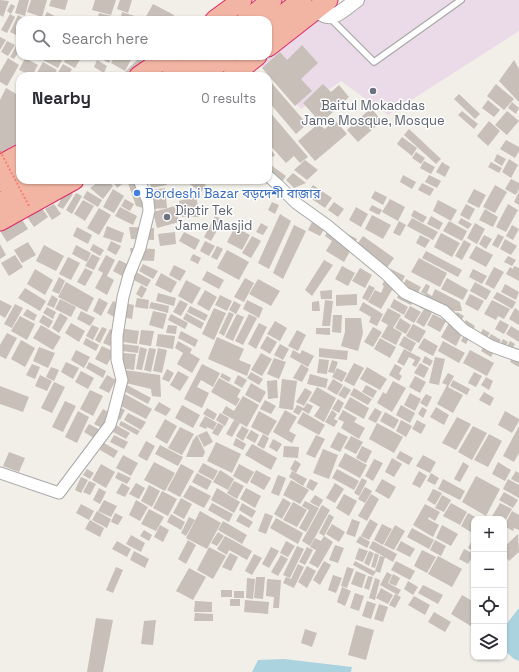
<!DOCTYPE html>
<html lang="en">
<head>
<meta charset="utf-8">
<style>
	body { margin:0; font-family:"Space Grotesk","Noto Sans Bengali",sans-serif; background:#f2f2f3; color:#2b2b33 }
	.controls { position:absolute; right:12px; bottom:12px; display:grid; overflow:hidden; border-radius:8px; box-shadow:0 1px 3px #0004 }
	.controls button { width:36px; height:36px; display:grid; place-items:center; padding:0; border:0; border-bottom:1px solid #e1e1e2; background:#fff; color:#2b2b33; font:20px sans-serif }
	.list { margin:0; padding:0; list-style:none }
	h2 { display:flex; justify-content:space-between; align-items:center; height:52px; margin:0; padding:0 16px; font-size:17px }
	h2 small { font-size:13px; font-weight:400; color:#7c7c81 }
	.icon { flex:none; width:22px; height:22px; fill:none; stroke:currentColor; stroke-width:2; stroke-linecap:round; stroke-linejoin:round }
	.map { position:relative; flex:none; width:519px; height:672px; overflow:hidden }
	.search { position:absolute; background:#fff; box-shadow:0 1px 3px #0004; left:16px; top:16px; width:256px; height:44px; display:flex; align-items:center; gap:10px; box-sizing:border-box; padding:0 14px; border-radius:12px; color:#7c7c81; font-size:15px }
	.panel { position:absolute; background:#fff; box-shadow:0 1px 3px #0004; left:16px; top:72px; width:256px; height:112px; border-radius:12px }
	.map>svg:first-child { display:block }
	.industrial { fill:#ebdbe8 }
	.water { fill:#aad3df }
	.building { fill:#c7bfb8 }
	.lines { fill:none; stroke-linecap:round; stroke-linejoin:round }
	.service-casing { stroke:#a9a9a9; stroke-width:8 }
	.minor-casing { stroke:#a9a9a9; stroke-width:13 }
	.tertiary-casing { stroke:#a9a9a9; stroke-width:16 }
	.trunk-casing { stroke:#dc2a67; stroke-width:21 }
	.service { stroke:#fff; stroke-width:5.5 }
	.minor { stroke:#fff; stroke-width:11 }
	.tertiary { stroke:#fff; stroke-width:14 }
	.trunk { stroke:#f2b4a3; stroke-width:19 }
	.path-bridge { stroke:#fa8072; stroke-width:2; stroke-dasharray:2 2; stroke-linecap:butt }
	.worship-dot { fill:#6b7280; stroke:#fff; stroke-width:1.5 }
	.shop-dot { fill:#3f7fe0; stroke:#fff; stroke-width:1.5 }
	.labels { text-anchor:middle; dominant-baseline:central; stroke-width:3; stroke-linejoin:round; paint-order:stroke }
	.worship-label { font-size:13px; fill:#5b616d; stroke:#fff }
	.shop-label { font-size:13px; fill:#366cbe; stroke:#fff; text-anchor:start }
</style>
</head>
<body>
<div class="map">
<svg width="519" height="672" viewBox="0 0 519 672">
	<rect width="100%" height="100%" fill="#f2efe9"/>
	<polygon class="industrial" points="351,0 519,0 519,31 388,115 341,81 301,109 254,57"/>
	<g class="water">
		<polygon points="519,608 519,661 514,659 504,650 504,630 508,622"/>
		<polygon points="284,659 352,667 351,672 252,672 258,660"/>
	</g>
	<g class="building">
		<polygon points="0,0 9,1 3,17 0,15"/>
		<polygon points="19,0 29,0 25,16 15,13"/>
		<polygon points="31,0 47,0 42,17 27,12"/>
		<polygon points="51,0 68,0 65,10 49,6"/>
		<polygon points="95,0 116,0 111,15 92,10"/>
		<polygon points="120,0 132,0 128,13 117,9"/>
		<polygon points="11,4 15,6 11,14 7,11"/>
		<polygon points="153,4 174,15 171,20 144,20"/>
		<polygon points="47,12 62,20 43,20"/>
		<polygon points="122,12 141,18 140,20 120,20"/>
		<polygon points="99,13 116,17 115,20 97,20"/>
		<polygon points="10,14 15,17 7,33 1,30"/>
		<polygon points="18,15 25,19 20,20 20,27 16,35 10,32"/>
		<polygon points="0,37 6,40 0,50"/>
		<polygon points="7,41 15,45 8,56 1,52"/>
		<polygon points="17,44 20,46 20,50 14,59 10,57"/>
		<polygon points="302,45 318,63 301,79 312,91 295,106 262,68 280,52 287,60"/>
		<polygon points="45,56 59,56 63,58 58,68 43,60"/>
		<polygon points="67,56 77,56 81,58 75,68 64,62"/>
		<polygon points="96,56 112,56 109,63"/>
		<polygon points="115,56 133,56 125,71 111,63"/>
		<polygon points="139,56 156,56 149,65"/>
		<polygon points="8,58 19,65 7,86 0,82 0,72"/>
		<polygon points="25,58 38,65 32,76 19,70"/>
		<polygon points="139,58 145,64 134,76 125,76 123,74"/>
		<polygon points="97,60 107,66 104,73 94,67"/>
		<polygon points="514,60 519,69 519,102 499,81"/>
		<polygon points="43,62 57,70 53,76 35,76"/>
		<polygon points="63,64 72,69 68,76 56,76"/>
		<polygon points="270,81 307,124 296,134 268,101 268,82"/>
		<polygon points="323,84 331,92 339,85 349,97 321,123 303,103"/>
		<polygon points="496,84 514,99 504,110 487,96"/>
		<polygon points="6,88 20,96 20,141 0,154 0,100"/>
		<polygon points="459,94 480,114 475,119 454,99"/>
		<polygon points="488,100 500,110 494,117 482,108"/>
		<polygon points="512,102 519,108 516,114 508,108"/>
		<polygon points="371,108 382,121 358,142 347,130"/>
		<polygon points="268,110 308,157 300,163 294,156 286,163 268,143"/>
		<polygon points="462,111 478,124 474,129 458,115"/>
		<polygon points="507,111 519,121 507,135 495,125"/>
		<polygon points="335,120 347,134 315,161 298,141 318,124 325,129"/>
		<polygon points="489,121 500,131 488,146 477,136"/>
		<polygon points="409,129 441,159 436,164 404,135"/>
		<polygon points="402,137 417,148 412,156 397,144"/>
		<polygon points="506,140 519,147 519,151 515,158 500,149"/>
		<polygon points="268,146 275,155 270,159 268,157"/>
		<polygon points="416,152 425,158 421,164 412,158"/>
		<polygon points="497,154 506,159 502,166 494,161"/>
		<polygon points="509,159 518,165 511,178 502,172"/>
		<polygon points="305,160 318,170 307,180 294,170"/>
		<polygon points="424,161 435,167 431,174 420,168"/>
		<polygon points="442,162 450,167 445,177 436,172"/>
		<polygon points="491,162 502,168 499,173 488,167"/>
		<polygon points="268,163 286,176 282,182 268,171"/>
		<polygon points="293,173 306,183 294,188 286,180"/>
		<polygon points="403,175 416,182 412,189 400,182"/>
		<polygon points="429,175 441,181 437,188 425,182"/>
		<polygon points="511,179 519,183 519,189 516,195 505,189"/>
		<polygon points="101,180 108,180 113,186 103,199 90,188"/>
		<polygon points="112,180 123,180 125,182 117,188"/>
		<polygon points="127,180 139,180 147,209 136,206"/>
		<polygon points="149,180 166,180 167,185 151,188"/>
		<polygon points="184,180 199,180 206,185 201,192"/>
		<polygon points="422,183 434,189 430,196 418,190"/>
		<polygon points="313,185 332,198 325,208 306,195"/>
		<polygon points="495,185 507,192 495,213 483,207"/>
		<polygon points="165,188 167,208 153,209 150,190"/>
		<polygon points="113,189 124,196 114,213 103,207"/>
		<polygon points="474,189 486,195 479,208 467,202"/>
		<polygon points="67,190 73,194 63,209 57,206"/>
		<polygon points="87,191 102,200 98,207 83,198"/>
		<polygon points="375,191 387,197 383,205 371,198"/>
		<polygon points="519,192 519,205 514,202"/>
		<polygon points="76,193 82,196 72,214 66,210"/>
		<polygon points="196,196 200,217 182,217 179,201"/>
		<polygon points="125,199 134,204 130,211 121,206"/>
		<polygon points="390,199 405,207 398,221 382,212"/>
		<polygon points="83,200 94,206 85,221 74,214"/>
		<polygon points="438,200 457,210 451,221 433,211"/>
		<polygon points="272,202 279,205 275,214 268,210"/>
		<polygon points="334,202 344,209 338,217 328,210"/>
		<polygon points="54,204 61,214 52,220 45,209"/>
		<polygon points="466,204 475,209 469,220 460,215"/>
		<polygon points="508,204 518,210 506,232 496,227"/>
		<polygon points="372,205 382,210 379,215 369,210"/>
		<polygon points="175,206 179,222 157,228 153,212"/>
		<polygon points="41,207 48,217 34,227 27,217"/>
		<polygon points="120,207 137,216 133,225 115,216"/>
		<polygon points="356,207 368,214 361,227 349,220"/>
		<polygon points="99,208 111,215 99,235 87,228"/>
		<polygon points="485,209 498,217 493,227 479,220"/>
		<polygon points="414,210 427,217 423,223 411,216"/>
		<polygon points="280,214 291,221 269,269 258,263"/>
		<polygon points="372,215 391,225 383,239 365,229"/>
		<polygon points="215,216 223,220 211,241 204,237"/>
		<polygon points="315,216 328,223 320,236 308,230"/>
		<polygon points="431,216 443,223 439,230 427,224"/>
		<polygon points="21,218 28,229 7,242 0,231"/>
		<polygon points="412,218 438,232 433,240 407,226"/>
		<polygon points="461,218 472,224 468,229 458,223"/>
		<polygon points="399,221 406,225 400,236 393,233"/>
		<polygon points="449,221 467,231 462,241 443,231"/>
		<polygon points="261,223 268,227 263,235 256,232"/>
		<polygon points="475,223 485,229 477,244 467,238"/>
		<polygon points="294,225 306,231 283,279 273,273"/>
		<polygon points="331,225 357,239 344,262 326,251 332,241 325,236"/>
		<polygon points="512,225 519,229 513,240 506,236"/>
		<polygon points="107,226 124,233 121,243 103,237"/>
		<polygon points="77,227 92,235 88,244 73,236"/>
		<polygon points="129,227 154,228 154,240 131,239"/>
		<polygon points="235,227 250,235 242,250 227,242"/>
		<polygon points="175,232 176,244 160,246 158,234"/>
		<polygon points="184,232 200,240 195,250 179,241"/>
		<polygon points="441,233 460,243 452,257 434,247"/>
		<polygon points="498,234 504,237 498,248 492,245"/>
		<polygon points="420,235 430,240 425,248 416,243"/>
		<polygon points="484,235 492,239 486,249 479,244"/>
		<polygon points="252,236 261,241 251,258 242,253"/>
		<polygon points="363,236 394,258 384,272 353,250"/>
		<polygon points="505,239 517,246 511,255 500,249"/>
		<polygon points="464,240 471,244 462,260 455,256"/>
		<polygon points="111,241 121,246 116,255 107,250"/>
		<polygon points="205,241 215,246 209,256 200,251"/>
		<polygon points="28,242 36,255 22,263 14,250"/>
		<polygon points="0,244 6,255 0,259"/>
		<polygon points="93,244 104,250 100,256 90,250"/>
		<polygon points="44,245 64,256 56,271 36,261"/>
		<polygon points="76,245 91,253 87,262 72,254"/>
		<polygon points="217,246 223,249 217,260 211,257"/>
		<polygon points="476,246 493,255 486,267 469,258"/>
		<polygon points="130,248 155,249 154,261 132,260"/>
		<polygon points="227,250 249,262 239,280 217,268"/>
		<polygon points="426,251 462,270 458,277 422,258"/>
		<polygon points="92,254 100,258 94,270 85,266"/>
		<polygon points="193,254 201,258 198,264 190,260"/>
		<polygon points="15,255 23,267 9,276 1,263"/>
		<polygon points="106,255 115,260 107,276 114,280 107,295 95,288 103,273 98,270"/>
		<polygon points="508,256 516,260 512,266 504,262"/>
		<polygon points="68,257 80,263 71,280 59,274"/>
		<polygon points="419,258 447,273 440,287 411,272"/>
		<polygon points="119,260 129,265 122,276 113,271"/>
		<polygon points="324,260 333,265 312,296 305,290"/>
		<polygon points="143,264 158,271 153,279 139,271"/>
		<polygon points="174,265 186,271 180,281 169,275"/>
		<polygon points="342,266 355,273 348,286 335,279"/>
		<polygon points="514,266 519,268 519,281 506,274 510,267 513,269"/>
		<polygon points="494,267 504,272 494,289 485,284"/>
		<polygon points="85,268 93,272 85,286 77,282"/>
		<polygon points="360,268 372,275 365,288 352,281"/>
		<polygon points="35,269 53,280 45,295 27,284"/>
		<polygon points="391,269 405,276 396,293 392,290 381,309 368,302 375,290 381,293 384,286 382,285"/>
		<polygon points="473,269 487,276 482,284 469,277"/>
		<polygon points="207,271 224,280 219,289 202,280"/>
		<polygon points="136,272 151,280 147,287 132,279"/>
		<polygon points="161,273 177,282 171,293 155,285"/>
		<polygon points="59,277 65,281 59,294 52,291"/>
		<polygon points="245,278 254,283 244,302 234,297"/>
		<polygon points="447,278 468,290 463,300 441,289"/>
		<polygon points="258,279 280,291 271,306 249,294"/>
		<polygon points="406,279 421,287 411,305 397,298"/>
		<polygon points="186,280 201,288 192,304 178,296"/>
		<polygon points="66,282 94,298 87,312 58,297"/>
		<polygon points="475,282 491,291 486,300 470,291"/>
		<polygon points="426,284 430,286 427,293 432,296 435,289 460,302 462,311 455,311 445,309 442,315 428,310 432,313 424,327 416,322 424,309 420,308 426,295 421,292"/>
		<polygon points="505,284 519,292 516,300 501,292"/>
		<polygon points="141,285 147,289 142,298 136,294"/>
		<polygon points="369,285 375,288 368,301 362,298"/>
		<polygon points="25,288 46,301 40,311 18,298"/>
		<polygon points="205,290 217,297 209,311 197,304"/>
		<polygon points="332,290 332,299 321,299 320,291"/>
		<polygon points="497,292 516,302 512,309 493,298"/>
		<polygon points="158,293 176,298 174,306 156,301"/>
		<polygon points="357,294 357,305 336,306 336,295"/>
		<polygon points="470,294 484,301 478,311 465,304"/>
		<polygon points="52,295 58,299 54,308 47,305"/>
		<polygon points="220,295 232,301 227,311 215,305"/>
		<polygon points="99,298 108,303 101,316 93,311"/>
		<polygon points="137,298 149,300 148,309 135,307"/>
		<polygon points="60,299 76,307 71,317 55,309"/>
		<polygon points="394,299 408,307 404,315 390,307"/>
		<polygon points="0,300 12,306 5,318 0,315"/>
		<polygon points="180,300 188,304 181,316 173,312"/>
		<polygon points="247,300 263,308 259,318 243,309"/>
		<polygon points="325,300 333,301 330,326 322,326"/>
		<polygon points="492,300 510,309 504,319 498,316 496,320 484,314"/>
		<polygon points="113,301 122,306 116,318 107,313"/>
		<polygon points="234,301 241,305 236,314 229,310"/>
		<polygon points="319,301 320,311 312,311 312,302"/>
		<polygon points="151,302 169,306 168,313 149,308"/>
		<polygon points="363,302 383,314 377,326 369,322 371,317 359,310"/>
		<polygon points="123,303 134,305 132,319 121,317"/>
		<polygon points="15,304 23,308 12,328 4,324"/>
		<polygon points="190,306 208,315 205,321 187,312"/>
		<polygon points="410,306 421,312 414,323 404,317"/>
		<polygon points="47,307 56,312 53,319 43,313"/>
		<polygon points="214,308 226,313 214,340 202,334"/>
		<polygon points="388,308 401,315 393,328 402,333 396,345 381,337 388,325 381,321"/>
		<polygon points="515,308 519,311 519,325 509,319"/>
		<polygon points="27,309 37,315 34,321 23,315"/>
		<polygon points="81,311 95,318 90,326 77,319"/>
		<polygon points="153,311 167,314 163,329 149,325"/>
		<polygon points="229,312 234,314 224,336 219,333"/>
		<polygon points="457,312 464,316 458,326 451,323"/>
		<polygon points="60,313 68,318 59,333 52,328"/>
		<polygon points="186,313 204,323 201,329 183,319"/>
		<polygon points="171,314 188,323 185,329 168,320"/>
		<polygon points="237,314 244,317 233,341 225,337"/>
		<polygon points="249,314 257,318 243,345 235,341"/>
		<polygon points="433,314 446,321 440,332 427,325"/>
		<polygon points="43,315 53,321 49,328 39,322"/>
		<polygon points="333,315 342,315 341,333 332,332"/>
		<polygon points="20,316 35,324 27,340 11,331"/>
		<polygon points="345,318 361,318 363,333 358,351 341,346 345,332"/>
		<polygon points="400,318 411,325 406,334 395,328"/>
		<polygon points="466,320 475,326 466,344 461,341 465,333 463,332 456,346 441,337 449,323 461,329"/>
		<polygon points="500,320 509,325 504,334 495,329"/>
		<polygon points="275,321 287,328 280,341 267,334"/>
		<polygon points="71,323 85,331 79,342 65,333"/>
		<polygon points="259,323 267,327 256,349 248,344"/>
		<polygon points="413,324 426,331 419,343 406,336"/>
		<polygon points="41,325 61,337 53,350 33,338"/>
		<polygon points="92,325 99,328 93,340 86,336"/>
		<polygon points="168,325 177,326 176,334 166,333"/>
		<polygon points="511,326 519,331 519,342 506,334"/>
		<polygon points="102,327 107,329 100,343 95,340"/>
		<polygon points="373,327 382,332 373,347 364,342"/>
		<polygon points="119,328 139,331 137,344 117,341"/>
		<polygon points="316,328 330,328 330,335 316,334"/>
		<polygon points="110,329 117,332 110,346 103,343"/>
		<polygon points="483,329 490,333 483,344 477,340"/>
		<polygon points="141,330 154,331 151,346 139,344"/>
		<polygon points="297,330 306,335 298,351 288,346"/>
		<polygon points="181,331 198,340 195,347 178,338"/>
		<polygon points="7,333 17,338 6,359 0,356 0,345"/>
		<polygon points="158,334 175,336 173,349 156,346"/>
		<polygon points="491,334 501,340 491,357 481,351"/>
		<polygon points="267,336 277,342 270,354 260,348"/>
		<polygon points="404,336 416,343 411,352 399,345"/>
		<polygon points="217,337 244,349 239,360 251,365 247,376 208,359"/>
		<polygon points="86,338 99,345 96,351 83,344"/>
		<polygon points="380,338 396,347 390,358 374,349"/>
		<polygon points="424,338 438,346 433,356 418,348"/>
		<polygon points="503,339 508,342 501,355 496,352"/>
		<polygon points="21,340 35,348 25,367 11,359"/>
		<polygon points="178,341 192,349 190,353 200,359 192,373 177,364 183,353 175,348"/>
		<polygon points="443,341 465,353 459,363 438,351"/>
		<polygon points="510,341 515,344 510,353 505,350"/>
		<polygon points="123,344 139,346 138,353 122,351"/>
		<polygon points="280,344 289,349 283,360 274,355"/>
		<polygon points="102,346 114,352 107,365 95,359"/>
		<polygon points="39,347 55,353 48,368 33,361"/>
		<polygon points="140,347 147,349 142,370 136,369"/>
		<polygon points="149,348 156,349 151,372 144,370"/>
		<polygon points="158,348 167,350 162,373 153,371"/>
		<polygon points="319,348 348,351 347,360 319,357"/>
		<polygon points="404,349 421,358 416,367 412,365 415,360 409,357 404,366 397,362"/>
		<polygon points="76,350 90,357 84,368 71,360"/>
		<polygon points="293,350 300,354 302,350 314,356 308,367 290,357"/>
		<polygon points="470,350 494,363 487,376 463,363"/>
		<polygon points="123,353 136,354 134,370 121,368"/>
		<polygon points="261,353 272,359 262,376 251,370"/>
		<polygon points="514,355 519,358 519,367 510,362"/>
		<polygon points="425,356 433,361 430,366 422,362"/>
		<polygon points="435,357 445,359 439,385 429,383"/>
		<polygon points="274,358 286,362 279,379 267,374"/>
		<polygon points="319,359 329,360 327,374 317,373"/>
		<polygon points="332,360 338,362 334,373 328,372"/>
		<polygon points="66,362 79,368 73,379 61,372"/>
		<polygon points="89,362 106,371 103,378 86,368"/>
		<polygon points="354,363 364,368 354,386 344,381"/>
		<polygon points="420,363 429,368 424,378 414,373"/>
		<polygon points="32,364 40,367 35,379 26,375"/>
		<polygon points="202,364 220,373 213,387 201,380 197,387 209,393 202,408 184,399"/>
		<polygon points="301,364 309,369 302,382 293,378"/>
		<polygon points="395,364 402,368 399,374 402,376 399,381 389,375"/>
		<polygon points="51,367 59,370 54,381 46,377"/>
		<polygon points="367,367 387,379 380,390 360,379"/>
		<polygon points="337,368 347,373 342,382 332,377"/>
		<polygon points="167,369 174,373 169,382 162,379"/>
		<polygon points="125,370 160,375 161,397 152,396 151,389 126,383"/>
		<polygon points="81,371 94,378 88,389 75,382"/>
		<polygon points="178,371 189,377 180,391 170,385"/>
		<polygon points="251,372 263,379 259,385 247,378"/>
		<polygon points="474,372 482,376 476,387 468,383"/>
		<polygon points="222,373 231,378 229,382 220,377"/>
		<polygon points="448,373 454,376 448,387 463,395 453,413 437,404 447,385 442,383"/>
		<polygon points="310,374 328,379 326,388 307,384"/>
		<polygon points="40,375 52,381 47,391 35,386"/>
		<polygon points="107,375 116,380 109,393 99,388"/>
		<polygon points="238,375 247,380 242,388 234,383"/>
		<polygon points="415,376 426,382 420,393 409,387"/>
		<polygon points="486,377 493,381 489,390 481,385"/>
		<polygon points="219,378 241,390 237,397 240,399 236,406 211,392"/>
		<polygon points="282,379 297,381 293,410 279,408"/>
		<polygon points="333,379 343,385 337,395 327,389"/>
		<polygon points="277,380 278,398 268,399 267,381"/>
		<polygon points="453,380 470,389 467,395 450,386"/>
		<polygon points="393,381 406,388 392,412 377,403 383,392 386,394"/>
		<polygon points="54,382 65,387 52,413 41,408"/>
		<polygon points="251,383 266,392 260,403 245,395"/>
		<polygon points="127,385 151,398 148,404 124,391"/>
		<polygon points="366,385 377,391 373,398 362,392"/>
		<polygon points="0,386 29,397 23,412 0,404"/>
		<polygon points="344,386 351,390 345,399 338,395"/>
		<polygon points="317,387 336,398 324,422 314,416 320,407 309,401"/>
		<polygon points="305,388 312,392 304,406 296,402"/>
		<polygon points="354,388 372,399 368,405 350,395"/>
		<polygon points="90,390 103,396 93,416 80,409"/>
		<polygon points="484,392 494,398 490,406 479,400"/>
		<polygon points="410,393 421,399 415,411 404,405"/>
		<polygon points="125,394 152,409 146,419 119,405"/>
		<polygon points="426,394 432,397 427,407 420,403"/>
		<polygon points="243,396 259,405 247,427 222,413 226,406 234,411"/>
		<polygon points="350,397 369,408 364,419 344,408"/>
		<polygon points="338,399 344,403 339,413 332,409"/>
		<polygon points="265,400 276,406 271,414 260,409"/>
		<polygon points="65,401 76,406 63,432 52,427"/>
		<polygon points="159,402 171,409 166,416 154,410"/>
		<polygon points="307,403 313,406 309,414 302,410 299,415 293,412 297,405 304,408"/>
		<polygon points="182,405 200,415 193,428 175,418"/>
		<polygon points="401,405 415,413 410,423 396,415"/>
		<polygon points="119,407 125,410 120,420 113,416"/>
		<polygon points="422,407 427,410 423,418 418,414"/>
		<polygon points="436,407 449,415 444,425 430,417"/>
		<polygon points="207,408 217,414 214,420 203,414"/>
		<polygon points="375,408 382,412 376,423 368,419"/>
		<polygon points="103,409 112,414 104,429 94,424"/>
		<polygon points="285,410 297,417 289,431 296,435 292,443 273,432"/>
		<polygon points="332,410 337,414 334,419 338,421 334,427 325,422"/>
		<polygon points="343,410 357,418 354,422 365,428 359,439 341,428 344,422 338,419"/>
		<polygon points="78,411 89,417 77,443 65,437"/>
		<polygon points="259,411 277,421 268,436 251,427"/>
		<polygon points="505,411 519,419 519,421 512,433 498,425"/>
		<polygon points="303,412 325,425 319,435 297,423"/>
		<polygon points="385,412 399,420 394,429 380,421"/>
		<polygon points="128,413 146,422 141,430 124,420"/>
		<polygon points="220,413 229,418 225,426 216,420"/>
		<polygon points="205,416 217,423 213,430 207,427 206,429 199,426"/>
		<polygon points="457,417 471,424 456,450 442,443"/>
		<polygon points="165,419 177,426 167,444 155,437"/>
		<polygon points="234,420 240,423 232,437 226,434"/>
		<polygon points="401,420 412,426 406,437 396,431"/>
		<polygon points="417,420 426,425 421,434 412,429"/>
		<polygon points="121,421 140,431 137,435 119,425"/>
		<polygon points="218,423 224,426 218,436 212,433"/>
		<polygon points="377,423 403,437 394,453 369,439"/>
		<polygon points="89,424 102,431 97,440 84,432"/>
		<polygon points="116,425 130,433 126,439 113,432"/>
		<polygon points="242,426 249,430 243,441 236,436"/>
		<polygon points="473,426 487,433 472,460 458,452"/>
		<polygon points="519,426 519,453 514,462 503,456"/>
		<polygon points="180,427 194,434 182,455 168,448"/>
		<polygon points="251,430 259,435 255,443 246,438"/>
		<polygon points="207,431 213,442 204,447 198,435"/>
		<polygon points="338,432 348,437 340,452 330,447"/>
		<polygon points="263,434 269,438 264,449 257,445"/>
		<polygon points="489,434 502,441 488,467 474,460"/>
		<polygon points="114,435 128,442 124,449 110,442"/>
		<polygon points="197,435 205,452 203,457 186,457 193,440"/>
		<polygon points="316,435 325,439 315,458 306,454"/>
		<polygon points="351,436 363,442 356,454 344,448"/>
		<polygon points="236,438 246,444 243,450 233,445"/>
		<polygon points="273,439 282,444 277,452 269,447"/>
		<polygon points="146,441 155,446 147,461 138,456"/>
		<polygon points="216,442 241,454 232,473 207,461"/>
		<polygon points="104,443 118,451 114,458 100,450"/>
		<polygon points="252,444 277,458 271,470 245,455"/>
		<polygon points="160,445 183,457 178,466 155,454"/>
		<polygon points="284,446 299,447 298,458 283,457"/>
		<polygon points="362,446 372,451 366,463 356,458"/>
		<polygon points="323,449 338,455 329,479 313,473"/>
		<polygon points="400,451 413,458 409,465 396,458"/>
		<polygon points="9,452 25,458 19,472 3,466"/>
		<polygon points="345,453 367,465 360,478 338,466"/>
		<polygon points="123,455 138,463 131,476 116,468"/>
		<polygon points="423,455 436,462 430,473 416,466"/>
		<polygon points="392,458 402,464 394,477 385,472"/>
		<polygon points="374,459 383,463 373,481 365,476"/>
		<polygon points="295,460 301,464 296,473 290,469"/>
		<polygon points="154,462 175,473 165,491 144,480"/>
		<polygon points="463,462 469,466 460,482 454,479"/>
		<polygon points="498,462 511,470 505,481 492,474"/>
		<polygon points="203,463 218,471 213,480 198,472"/>
		<polygon points="101,464 115,472 106,488 92,480"/>
		<polygon points="181,464 194,471 180,497 167,490"/>
		<polygon points="239,464 254,472 247,484 233,476"/>
		<polygon points="87,469 94,473 90,479 83,475"/>
		<polygon points="337,469 359,481 354,490 332,478"/>
		<polygon points="220,470 234,479 228,490 213,482"/>
		<polygon points="256,470 271,478 264,490 250,482"/>
		<polygon points="292,471 307,479 303,486 289,477"/>
		<polygon points="419,471 427,476 420,488 412,484"/>
		<polygon points="516,471 519,473 519,483 511,479"/>
		<polygon points="118,472 131,478 127,484 115,478"/>
		<polygon points="197,473 212,481 207,490 192,482"/>
		<polygon points="431,473 439,478 435,485 427,481"/>
		<polygon points="278,475 286,478 279,496 271,493"/>
		<polygon points="476,476 500,489 486,516 462,502"/>
		<polygon points="81,477 88,480 81,493 75,490"/>
		<polygon points="362,478 367,481 359,496 354,493"/>
		<polygon points="310,479 318,483 313,491 306,487"/>
		<polygon points="382,479 396,487 389,499 375,491"/>
		<polygon points="443,479 465,491 460,500 438,489"/>
		<polygon points="508,479 519,485 519,498 503,489"/>
		<polygon points="291,480 309,490 300,504 283,495"/>
		<polygon points="89,481 96,484 90,495 83,492"/>
		<polygon points="234,481 244,486 237,499 227,493"/>
		<polygon points="122,483 130,488 125,497 116,493"/>
		<polygon points="136,483 145,488 139,499 129,494"/>
		<polygon points="335,483 344,489 335,503 326,498"/>
		<polygon points="149,485 160,491 152,507 141,501"/>
		<polygon points="190,485 211,496 204,508 183,497"/>
		<polygon points="365,487 372,491 365,503 358,499"/>
		<polygon points="99,488 106,492 100,504 93,500"/>
		<polygon points="217,488 240,502 234,513 211,500"/>
		<polygon points="246,488 261,496 255,508 240,499"/>
		<polygon points="433,489 442,493 435,505 427,500"/>
		<polygon points="162,491 177,499 168,516 153,508"/>
		<polygon points="504,492 518,500 513,508 499,500"/>
		<polygon points="344,494 357,501 349,516 336,508"/>
		<polygon points="371,494 379,499 367,521 358,516"/>
		<polygon points="315,495 323,500 319,507 310,502"/>
		<polygon points="442,495 451,500 444,512 435,508"/>
		<polygon points="181,498 192,504 184,519 173,513"/>
		<polygon points="283,498 291,503 282,519 274,514"/>
		<polygon points="104,500 117,506 111,517 98,511"/>
		<polygon points="136,500 148,507 140,521 129,515"/>
		<polygon points="305,501 319,508 306,532 299,528 309,510 302,506"/>
		<polygon points="293,502 307,510 297,527 283,520"/>
		<polygon points="212,503 233,514 229,522 208,510"/>
		<polygon points="242,503 256,511 252,518 239,510"/>
		<polygon points="451,503 467,512 460,525 443,516"/>
		<polygon points="500,503 512,509 504,523 504,519 491,518"/>
		<polygon points="81,504 94,511 89,520 76,513"/>
		<polygon points="425,504 440,512 435,521 429,517 428,519 439,525 433,537 413,525"/>
		<polygon points="322,505 330,510 310,546 302,541"/>
		<polygon points="149,509 164,517 156,531 141,524"/>
		<polygon points="97,511 111,519 107,528 92,520"/>
		<polygon points="200,511 221,523 207,549 186,538"/>
		<polygon points="512,511 519,515 519,530 514,528 513,531 504,526"/>
		<polygon points="115,513 123,517 118,525 111,522"/>
		<polygon points="265,513 273,516 266,534 258,531"/>
		<polygon points="468,513 479,519 474,519 474,534 461,526"/>
		<polygon points="171,514 185,522 181,530 167,522"/>
		<polygon points="240,514 253,522 249,528 236,521"/>
		<polygon points="329,514 334,517 324,536 333,542 318,568 309,563 316,550 310,547 315,538 321,541 324,536 319,533"/>
		<polygon points="189,517 195,520 186,536 181,533"/>
		<polygon points="276,518 303,533 298,544 270,528"/>
		<polygon points="352,519 360,522 355,537 346,534"/>
		<polygon points="370,519 378,524 369,540 361,536"/>
		<polygon points="90,520 104,528 100,537 85,529"/>
		<polygon points="223,521 247,535 242,544 218,530"/>
		<polygon points="332,524 345,532 339,542 326,534"/>
		<polygon points="382,524 392,529 383,545 374,540"/>
		<polygon points="160,525 169,530 163,542 154,537"/>
		<polygon points="395,525 405,531 394,550 384,545"/>
		<polygon points="442,525 458,534 451,546 436,538"/>
		<polygon points="412,528 434,540 429,549 407,537"/>
		<polygon points="144,530 152,535 149,541 140,536"/>
		<polygon points="218,532 224,536 217,546 211,543"/>
		<polygon points="518,534 519,552 509,561 504,555 504,547"/>
		<polygon points="131,535 145,543 141,552 126,544"/>
		<polygon points="225,536 252,551 247,560 229,550 227,555 217,549"/>
		<polygon points="360,536 370,542 367,548 356,542"/>
		<polygon points="474,536 474,552 468,548"/>
		<polygon points="188,540 196,545 186,564 178,559"/>
		<polygon points="435,540 446,546 441,556 430,550"/>
		<polygon points="117,541 131,549 127,557 112,549"/>
		<polygon points="286,541 295,546 288,557 280,553"/>
		<polygon points="373,541 397,554 393,562 369,548"/>
		<polygon points="401,541 415,549 410,557 396,550"/>
		<polygon points="335,545 344,548 338,563 329,560"/>
		<polygon points="297,546 304,549 290,578 283,575"/>
		<polygon points="209,547 226,556 213,579 197,570"/>
		<polygon points="271,547 279,551 269,568 262,564"/>
		<polygon points="307,547 313,550 305,565 299,562"/>
		<polygon points="359,548 368,551 363,562 355,559"/>
		<polygon points="464,549 474,554 468,564 459,559"/>
		<polygon points="422,550 436,557 427,573 414,566"/>
		<polygon points="134,551 149,559 145,568 130,560"/>
		<polygon points="369,551 374,553 369,566 364,563"/>
		<polygon points="230,553 238,557 231,571 222,567"/>
		<polygon points="375,553 379,555 375,568 371,567"/>
		<polygon points="254,554 262,558 252,575 245,571"/>
		<polygon points="281,555 288,559 278,576 271,572"/>
		<polygon points="380,556 385,557 380,573 375,571"/>
		<polygon points="438,556 462,569 452,587 428,574"/>
		<polygon points="324,561 331,565 320,585 313,580"/>
		<polygon points="355,561 376,572 373,576 353,565"/>
		<polygon points="396,561 415,571 410,580 391,570"/>
		<polygon points="298,564 304,567 294,588 283,583 286,577 291,579"/>
		<polygon points="307,566 316,571 307,588 298,582"/>
		<polygon points="116,567 123,570 113,593 106,590"/>
		<polygon points="347,567 354,569 347,588 341,586"/>
		<polygon points="189,568 206,577 193,600 176,591"/>
		<polygon points="356,571 366,575 362,588 351,584"/>
		<polygon points="387,572 392,575 388,583 401,590 398,595 380,585"/>
		<polygon points="393,574 400,578 396,586 389,583"/>
		<polygon points="333,575 342,578 336,593 328,590"/>
		<polygon points="368,576 373,577 369,590 364,588"/>
		<polygon points="256,577 265,577 263,599 254,598"/>
		<polygon points="247,578 255,579 253,599 246,598"/>
		<polygon points="375,578 380,580 375,600 369,598"/>
		<polygon points="267,579 281,580 279,608 273,608 274,597 266,596"/>
		<polygon points="408,581 418,587 413,595 404,589"/>
		<polygon points="423,585 443,595 438,604 418,593"/>
		<polygon points="342,587 351,591 345,606 337,602"/>
		<polygon points="381,588 393,595 388,604 376,598"/>
		<rect x="221" y="590" width="11" height="7"/>
		<rect x="234" y="591" width="10" height="7"/>
		<polygon points="355,593 364,596 359,611 350,608"/>
		<polygon points="395,594 401,597 395,608 389,605"/>
		<polygon points="462,595 474,602 474,628 451,614"/>
		<polygon points="414,596 430,605 425,615 408,605"/>
		<rect x="230" y="599" width="10" height="7"/>
		<polygon points="245,600 269,602 268,614 244,612"/>
		<polygon points="195,601 212,602 212,612 194,612"/>
		<polygon points="367,601 376,604 371,619 362,616"/>
		<polygon points="379,604 388,607 383,622 374,619"/>
		<polygon points="434,612 451,622 445,632 428,622"/>
		<polygon points="195,613 213,614 213,621 194,621"/>
		<polygon points="96,618 113,620 103,672 87,672"/>
		<polygon points="156,620 153,645 141,644 144,621"/>
		<polygon points="356,625 374,630 366,660 348,655"/>
		<polygon points="305,629 317,633 312,647 301,643"/>
	</g>
	<g class="lines">
		<defs>
			<polyline id="service" points="329,17 374,62 461,0"/>
			<g id="minor">
				<polyline points="268,176 277,184 296,203 328,226 386,274 405,293 444,311 464,330 491,346 519,356"/>
				<polyline points="0,473 59,493 110,425 113,415 122,380 117,360 117,336 123,297 129,275 140,248 149,211 148,201 139,180"/>
			</g>
			<path id="tertiary" d="M315,10C319,12 323,15 327,16C337,18 349,5 357,0"/>
			<g id="trunk">
				<polyline points="215,20 242,0"/>
				<polyline points="246,20 272,0"/>
				<polyline points="268,26 302,0"/>
				<polyline points="268,47 328,0"/>
				<polyline points="139,76 168,56"/>
				<polyline points="171,76 198,56"/>
				<polyline points="201,76 228,56"/>
				<polyline points="232,76 257,56"/>
				<polyline points="0,165 20,154"/>
				<polyline points="0,182 20,170"/>
				<polyline points="0,203 40,180"/>
				<polyline points="0,221 74,180"/>
			</g>
		</defs>
		<use href="#service" class="service-casing"/>
		<use href="#minor" class="minor-casing"/>
		<use href="#tertiary" class="tertiary-casing"/>
		<use href="#trunk" class="trunk-casing"/>
		<use href="#service" class="service"/>
		<use href="#minor" class="minor"/>
		<use href="#tertiary" class="tertiary"/>
		<use href="#trunk" class="trunk"/>
		<polyline class="path-bridge" points="0,151 29,206"/>
	</g>
	<g class="worship-dot">
		<circle cx="373" cy="91" r="4"/>
		<circle cx="167" cy="217" r="4"/>
	</g>
	<circle class="shop-dot" cx="137" cy="193" r="4"/>
	<g class="labels">
		<g class="worship-label">
			<text x="373" y="105">Baitul Mokaddas<tspan x="373" dy="15">Jame Mosque, Mosque</tspan></text>
			<text x="175" y="210" text-anchor="start">Diptir Tek<tspan x="175" dy="15">Jame Masjid</tspan></text>
		</g>
		<g class="shop-label">
			<text x="145" y="193">Bordeshi Bazar বড়দেশী বাজার</text>
		</g>
	</g>
</svg>
<div class="controls">
<button>+</button>
<button>−</button>
<button><svg class="icon" aria-label="locate" viewBox="0 0 24 24"><circle cx="12" cy="12" r="6"/><path d="M12 2v4M12 18v4M2 12h4M18 12h4"/></svg></button>
<button><svg class="icon" aria-label="layers" viewBox="0 0 24 24"><path d="M12 4l9 5-9 5-9-5zM3 14l9 5 9-5"/></svg></button>
</div>
<div class="search"><svg class="icon" aria-label="search" viewBox="0 0 24 24"><circle cx="10" cy="10" r="6"/><path d="M15 15l6 6"/></svg>Search here</div>
<section class="panel">
<h2>Nearby<small>0 results</small></h2>
<ul class="list">
</ul>
</section>
</div>
</body>
</html>
